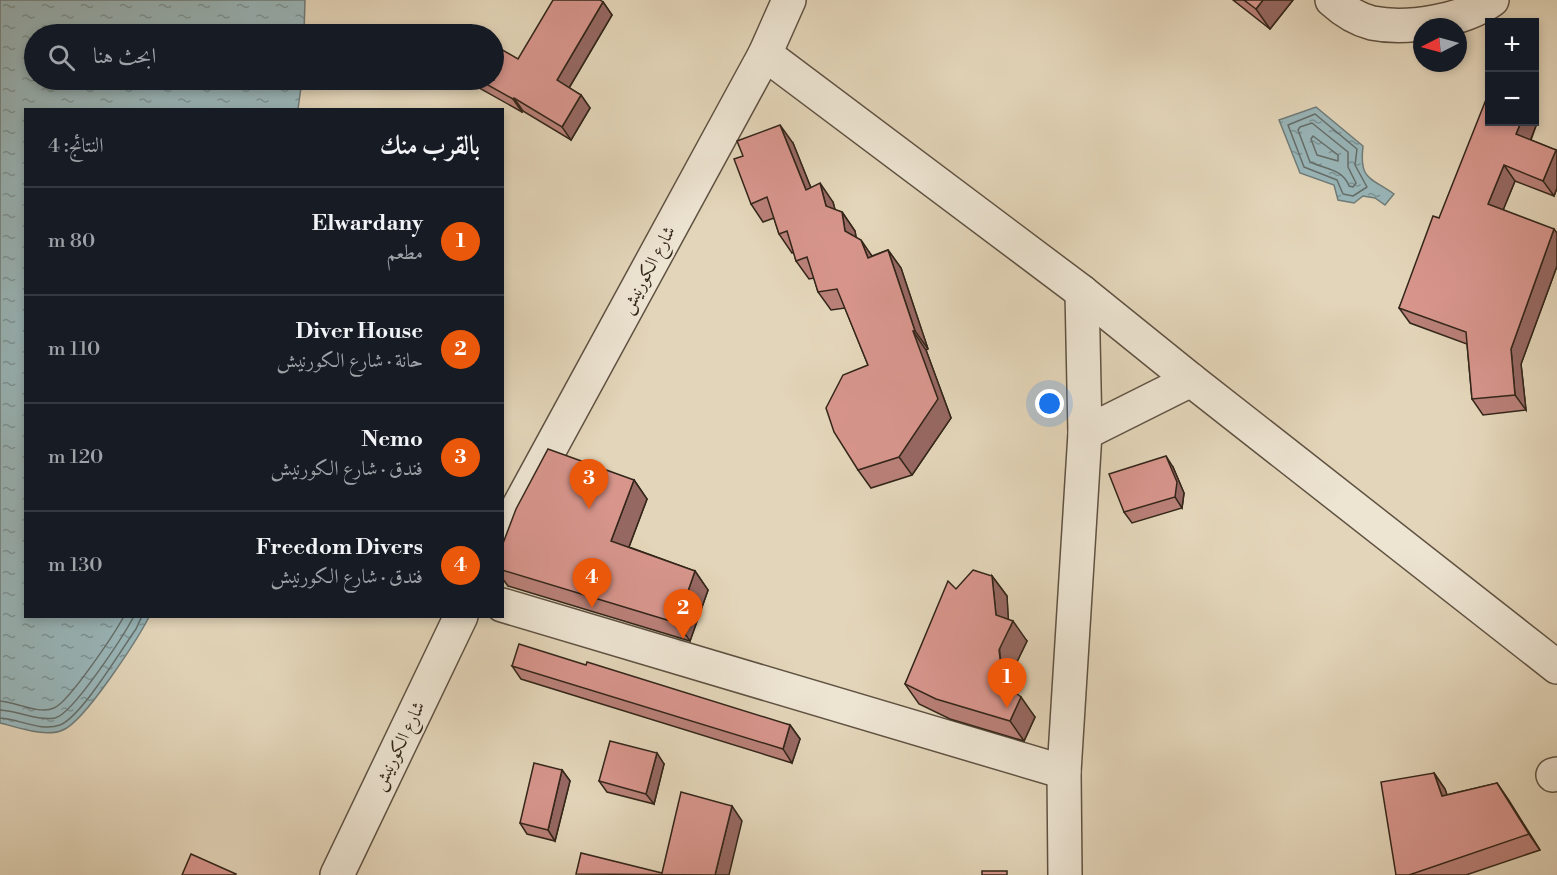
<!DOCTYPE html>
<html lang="ar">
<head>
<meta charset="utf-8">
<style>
	body { margin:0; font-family:"Libre Bodoni",Amiri,serif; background:#20242c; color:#f1f3f6; direction:rtl }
	.controls { position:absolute; right:18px; top:18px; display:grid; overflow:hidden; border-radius:0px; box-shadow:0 3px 9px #0003 }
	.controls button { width:54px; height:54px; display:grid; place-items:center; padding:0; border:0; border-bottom:2px solid #363941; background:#171b24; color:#f1f3f6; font:30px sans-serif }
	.compass { position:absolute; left:1413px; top:18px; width:54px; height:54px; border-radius:50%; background:#171b24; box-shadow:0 3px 9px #0003; rotate:264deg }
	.you { position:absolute; left:1050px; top:404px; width:21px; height:21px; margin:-15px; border:4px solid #fff; border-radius:50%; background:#1a73e8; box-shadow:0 0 0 9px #1a73e833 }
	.badge { display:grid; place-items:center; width:39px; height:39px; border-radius:50%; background:#ea580c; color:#fff; font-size:20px; font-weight:700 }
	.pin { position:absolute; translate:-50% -50px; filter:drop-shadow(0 2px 3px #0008) }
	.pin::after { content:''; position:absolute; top:32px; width:21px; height:18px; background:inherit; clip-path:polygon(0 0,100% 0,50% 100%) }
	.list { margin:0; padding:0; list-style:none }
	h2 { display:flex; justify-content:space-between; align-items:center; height:78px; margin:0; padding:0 24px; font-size:26px }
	h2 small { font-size:20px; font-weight:400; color:#9ea1a6 }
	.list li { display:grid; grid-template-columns:39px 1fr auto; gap:18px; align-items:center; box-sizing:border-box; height:108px; padding:0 24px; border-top:2px solid #363941 }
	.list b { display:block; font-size:22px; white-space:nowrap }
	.list p { margin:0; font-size:20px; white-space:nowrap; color:#9ea1a6 }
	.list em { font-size:20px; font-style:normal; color:#9ea1a6 }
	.icon { flex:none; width:33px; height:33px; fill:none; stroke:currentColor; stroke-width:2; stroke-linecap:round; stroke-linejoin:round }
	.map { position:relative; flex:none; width:1557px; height:875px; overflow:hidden; direction:ltr }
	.search { position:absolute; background:#171b24; box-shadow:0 3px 9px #0003; left:24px; top:24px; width:480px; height:66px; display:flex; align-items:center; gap:15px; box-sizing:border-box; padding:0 21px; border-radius:33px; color:#9ea1a6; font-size:22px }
	.panel { position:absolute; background:#171b24; box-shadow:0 3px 9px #0003; left:24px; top:108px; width:480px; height:510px; border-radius:0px; direction:rtl }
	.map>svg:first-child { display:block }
	.water { fill:url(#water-ripples); stroke:#707c79; stroke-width:1.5 }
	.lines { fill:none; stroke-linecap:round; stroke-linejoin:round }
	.shore { stroke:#666e6a; stroke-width:1.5 }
	.minor-casing { stroke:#5f5242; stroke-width:36 }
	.minor { stroke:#ede4d2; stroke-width:33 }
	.wall { fill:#b98078; stroke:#33261a; stroke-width:1.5 }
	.shaded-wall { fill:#966862; stroke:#33261a; stroke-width:1.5 }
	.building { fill:#d7958c; stroke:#33261a; stroke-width:1.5 }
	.labels { text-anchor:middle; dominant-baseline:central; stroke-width:4.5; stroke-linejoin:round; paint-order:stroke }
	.street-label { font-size:18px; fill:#33261a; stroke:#ede4d2 }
</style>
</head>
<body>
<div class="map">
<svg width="1557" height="875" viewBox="0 0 1557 875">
	<defs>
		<pattern id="water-ripples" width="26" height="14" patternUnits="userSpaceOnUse" patternTransform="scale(1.5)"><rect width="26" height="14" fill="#99b6b9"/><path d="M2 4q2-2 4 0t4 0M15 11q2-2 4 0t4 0" fill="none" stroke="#7d9496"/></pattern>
	</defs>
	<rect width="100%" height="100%" fill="#e3d5b9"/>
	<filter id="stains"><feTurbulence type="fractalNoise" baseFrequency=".00333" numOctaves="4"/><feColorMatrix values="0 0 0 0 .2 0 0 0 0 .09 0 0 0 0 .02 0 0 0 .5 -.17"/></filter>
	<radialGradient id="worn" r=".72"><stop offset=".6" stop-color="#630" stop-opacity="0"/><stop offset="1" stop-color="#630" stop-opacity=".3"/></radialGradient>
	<g class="water">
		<path d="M0,0H305L304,34H34V80H302L298,109L26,110V616L149,617C137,640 85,721 63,730C46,738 17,727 0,723Z"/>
		<path d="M1316,107L1363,146C1359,180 1370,177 1394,194L1385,205L1375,198L1363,196L1354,203L1338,200L1334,185L1300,173L1279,120Z"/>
	</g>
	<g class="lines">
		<g class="shore">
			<polygon points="1315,114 1357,149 1355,165 1367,187 1353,196 1343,194 1337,180 1304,167 1288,125"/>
			<path d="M1312,123L1348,152V167L1356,183L1353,187L1349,186C1343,169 1325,169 1310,162L1298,130L1300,127Z"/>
			<polygon points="1313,136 1338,155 1338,161 1317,155 1311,139"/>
			<path d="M0,701C16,702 39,715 54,708C69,702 115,633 124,616"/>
			<path d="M0,710C19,711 36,721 55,718C73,714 124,635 134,616"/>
			<path d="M0,718C19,719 41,732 60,725C82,716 121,650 136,629L142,616"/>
		</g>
		<defs>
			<g id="minor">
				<path d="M1332,0C1343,10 1356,19 1372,23C1407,30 1463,21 1492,0"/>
				<polyline points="765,54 1082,292 1191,380 1557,667"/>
				<polyline points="1085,433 1191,380"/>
				<polyline points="502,537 765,54 789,0"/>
				<polyline points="502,605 1064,772"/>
				<polyline points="1553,775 1557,774"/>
				<polyline points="337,875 461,616"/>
				<polyline points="1065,875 1064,772 1085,433 1082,292"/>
			</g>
		</defs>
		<use href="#minor" class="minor-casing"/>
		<use href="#minor" class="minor"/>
	</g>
	<g class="wall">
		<polygon points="1233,0 1293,0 1270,29"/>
		<polygon points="603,2 612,15 569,88 581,95 590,108 571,140 523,111 522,112 465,80 494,80 518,59"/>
		<polygon points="1534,119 1537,123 1531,140 1556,150 1557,152 1557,188 1554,196 1515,181 1503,210 1557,233 1557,266 1521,364 1526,410 1483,415 1472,399 1467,344 1410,323 1399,308 1439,218 1534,122"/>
		<polygon points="793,143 811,188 833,202 835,210 842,212 855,231 856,237 872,256 888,250 901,268 928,349 926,350 951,418 912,475 871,488 858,470 868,365 845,308 831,310 818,292 814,278 809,279 796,261 794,252 792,253 779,234 774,218 763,222 751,204"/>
		<polygon points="1173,467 1184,493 1182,508 1132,523 1124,512"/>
		<polygon points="634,480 647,499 629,547 695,571 708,590 690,641 508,586 502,578 502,546"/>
		<polygon points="992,576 1007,596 1008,620 1027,641 1013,670 1016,693 1035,717 1024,741 950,719 919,704 905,684 956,589"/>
		<polygon points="512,666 790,725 800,739 792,763 521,679"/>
		<polygon points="664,764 654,804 607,792 599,781"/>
		<polygon points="562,770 570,781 555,841 527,834 520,823"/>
		<polygon points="1434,773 1445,789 1447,795 1497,783 1540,850 1466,875 1396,875"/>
	</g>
	<g class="shaded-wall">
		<polygon points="1263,0 1293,0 1270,29 1256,9"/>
		<polygon points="603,2 612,15 566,93 557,80"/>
		<polygon points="581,95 590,108 571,140 562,127"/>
		<polygon points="514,98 523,111 522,112 513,99"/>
		<polygon points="1534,119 1537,123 1527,149 1516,134 1521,122 1534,122"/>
		<polygon points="780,125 793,143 819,208 806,190"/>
		<polygon points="1556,150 1557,152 1557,188 1554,196 1543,181"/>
		<polygon points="1504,165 1515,181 1499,220 1488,204"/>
		<polygon points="820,183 833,202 839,225 826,206"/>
		<polygon points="842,212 855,231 858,249 845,231"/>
		<polygon points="1554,229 1557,233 1557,266 1521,364 1526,410 1515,395 1511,349"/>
		<polygon points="861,240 874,259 868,258"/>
		<polygon points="888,250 901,268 928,349 915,331"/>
		<polygon points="913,331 926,350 951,418 912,475 899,457"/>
		<polygon points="1166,456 1173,467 1184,493 1182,508 1175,497"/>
		<polygon points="634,480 647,499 624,560 611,541"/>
		<polygon points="695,571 708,590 690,641 677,623"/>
		<polygon points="992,576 1007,596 1009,630 1013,621 1027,641 1013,670 1017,703 1003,683"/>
		<polygon points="1021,697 1035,717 1024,741 1010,721"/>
		<polygon points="790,725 800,739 792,763 783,749"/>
		<polygon points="657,753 664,764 654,804 646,794"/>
		<polygon points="562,770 570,781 555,841 548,830"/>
		<polygon points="1434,773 1445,789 1453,812 1442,796"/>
		<polygon points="1497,783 1508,799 1540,850 1529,834"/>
		<polygon points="732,806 742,821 729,875 715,875"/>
	</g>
	<g class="building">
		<polygon points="553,0 600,0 603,2 557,80 581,95 562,127 514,98 513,99 479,80 494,80 494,45 518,59"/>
		<polygon points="1244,0 1263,0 1256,9"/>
		<polygon points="1489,92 1490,122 1521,122 1516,134 1556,150 1543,181 1504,165 1488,204 1554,229 1511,349 1515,395 1472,399 1466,332 1399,308 1433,216 1439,218"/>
		<polygon points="780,125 806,190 820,183 826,206 842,212 845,231 861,240 868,258 888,250 915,331 913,331 938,399 899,457 858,470 834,432 826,408 843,375 868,365 837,289 818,292 807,257 796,261 787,231 779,234 767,197 751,204 734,159 743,156 737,141"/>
		<polygon points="548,449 634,480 611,541 695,571 677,623 502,570 502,546 516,509"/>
		<polygon points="1166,456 1177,482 1175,497 1124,512 1109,474"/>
		<polygon points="973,570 992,576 996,615 1013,621 999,650 1003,683 1021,697 1010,721 936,699 905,684 948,581 956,589"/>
		<polygon points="519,644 586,665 587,662 790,725 783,749 512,666"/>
		<polygon points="610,741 657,753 646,794 599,781"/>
		<polygon points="534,763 562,770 548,830 520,823"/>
		<polygon points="1434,773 1442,796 1497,783 1529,834 1409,875 1396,875 1381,782"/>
		<polygon points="681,792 732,806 715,875 576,874 581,853 662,873"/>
		<polygon points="191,854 236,874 235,875 182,875"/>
		<rect x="982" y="871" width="25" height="4"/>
	</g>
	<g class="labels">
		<g class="street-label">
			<text transform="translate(648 270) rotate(-62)">شارع الكورنيش</text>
			<text transform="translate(399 746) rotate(-64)">شارع الكورنيش</text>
		</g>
	</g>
	<rect width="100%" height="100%" filter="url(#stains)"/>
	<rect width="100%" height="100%" fill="url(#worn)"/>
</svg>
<div class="controls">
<button>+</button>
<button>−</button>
</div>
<svg class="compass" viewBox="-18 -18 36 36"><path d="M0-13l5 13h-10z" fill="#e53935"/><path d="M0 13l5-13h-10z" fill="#9ea1a6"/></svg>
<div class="you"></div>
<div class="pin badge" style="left:1007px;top:708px">1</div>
<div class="pin badge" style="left:683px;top:639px">2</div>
<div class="pin badge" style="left:589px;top:509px">3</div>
<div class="pin badge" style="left:592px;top:608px">4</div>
<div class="search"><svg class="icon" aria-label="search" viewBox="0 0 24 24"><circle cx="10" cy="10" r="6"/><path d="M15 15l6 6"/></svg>ابحث هنا</div>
<section class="panel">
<h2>بالقرب منك<small>النتائج: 4</small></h2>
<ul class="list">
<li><span class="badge">1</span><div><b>Elwardany</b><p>مطعم</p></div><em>80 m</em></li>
<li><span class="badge">2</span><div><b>Diver House</b><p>حانة · شارع الكورنيش</p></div><em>110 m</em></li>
<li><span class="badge">3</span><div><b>Nemo</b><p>فندق · شارع الكورنيش</p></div><em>120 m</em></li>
<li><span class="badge">4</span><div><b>Freedom Divers</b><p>فندق · شارع الكورنيش</p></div><em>130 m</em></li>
</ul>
</section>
</div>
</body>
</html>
